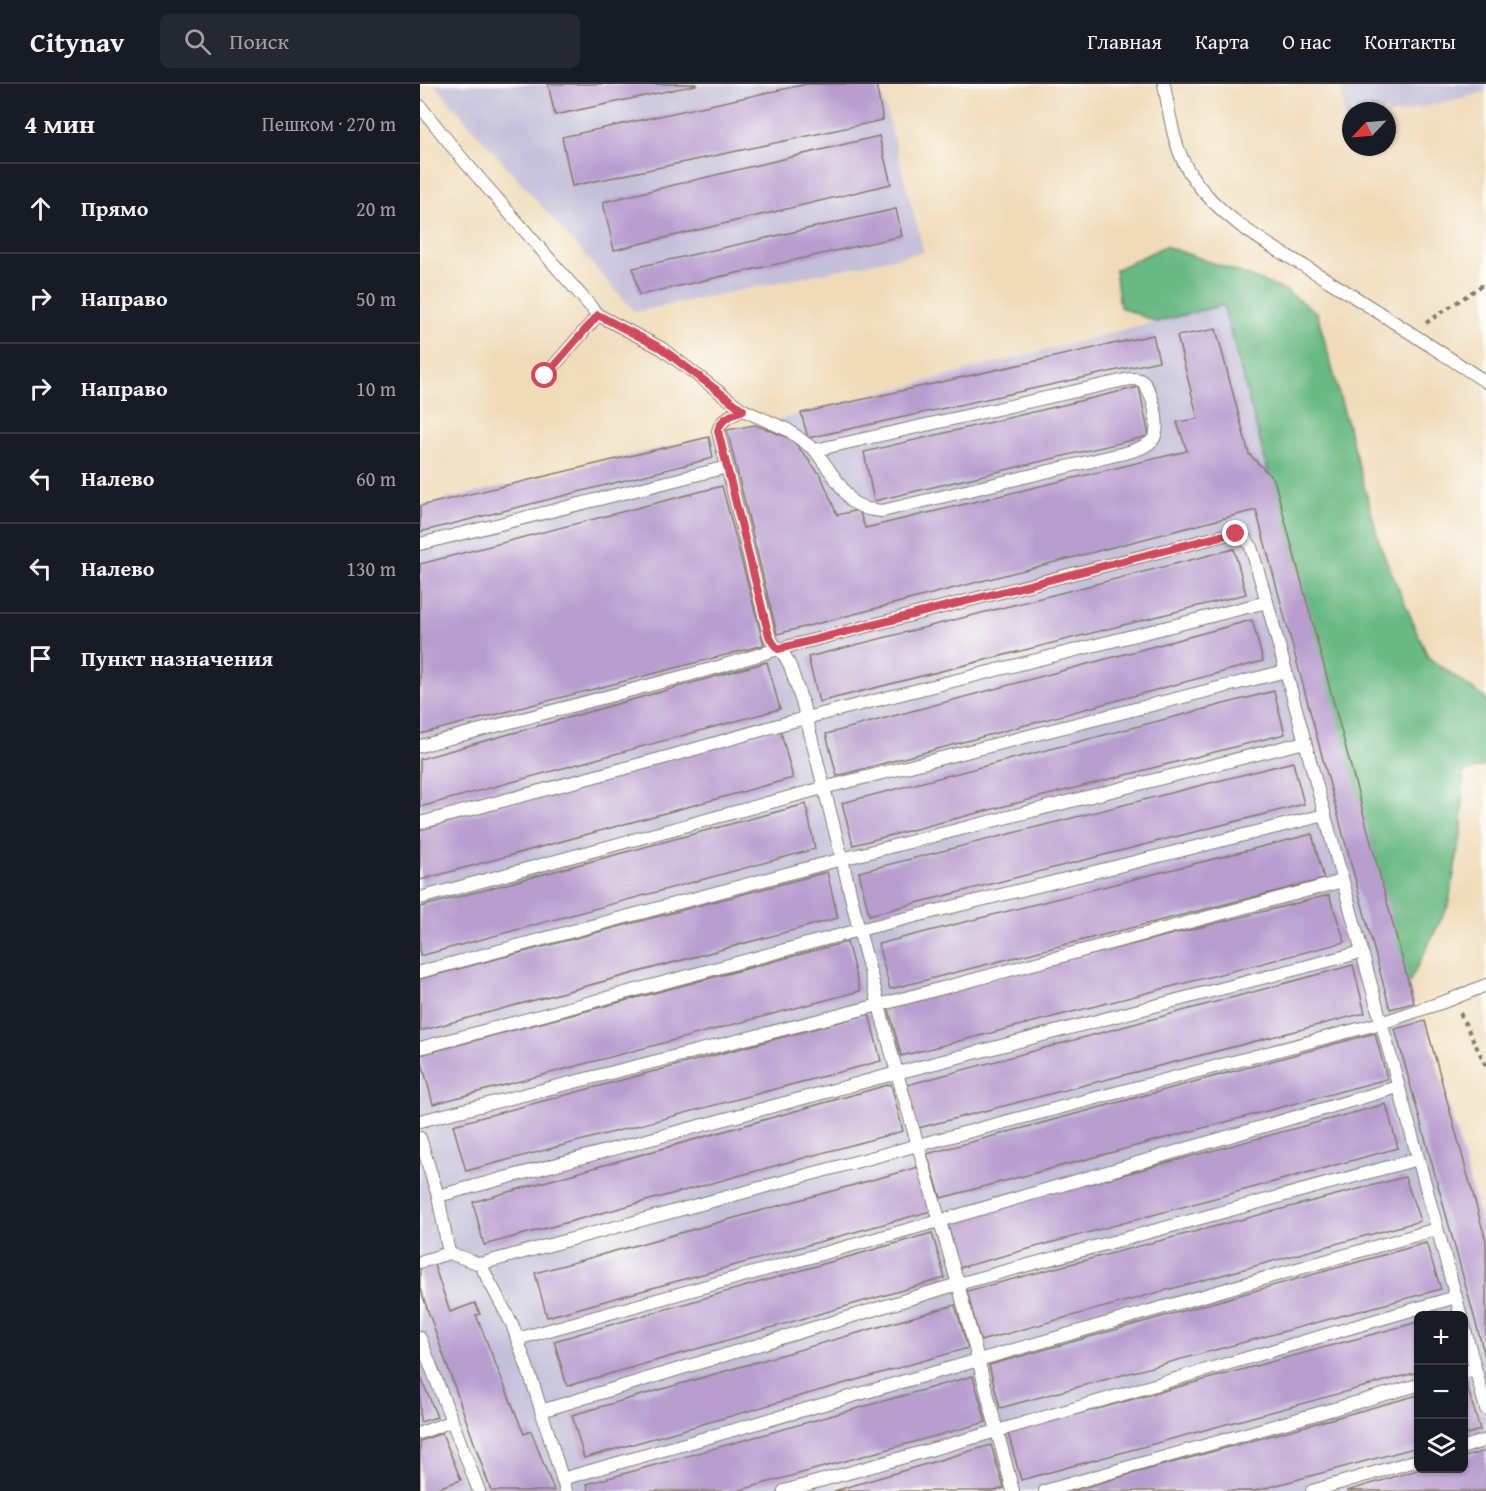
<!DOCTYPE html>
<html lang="ru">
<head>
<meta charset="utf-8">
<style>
	body { margin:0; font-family:"Gentium Book Plus",serif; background:#242831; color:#f1f3f6 }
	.controls { position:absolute; right:18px; bottom:18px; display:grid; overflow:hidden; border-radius:9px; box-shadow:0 2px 4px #0004 }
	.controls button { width:54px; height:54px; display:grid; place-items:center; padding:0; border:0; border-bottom:2px solid #363941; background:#171b24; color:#f1f3f6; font:30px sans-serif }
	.compass { position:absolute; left:922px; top:18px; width:54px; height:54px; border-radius:50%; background:#171b24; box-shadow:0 2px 4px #0004; rotate:244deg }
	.stop { position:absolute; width:18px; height:18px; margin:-14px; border:4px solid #d1495b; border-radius:50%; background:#fff }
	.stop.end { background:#d1495b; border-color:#fff; box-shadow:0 2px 6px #0008 }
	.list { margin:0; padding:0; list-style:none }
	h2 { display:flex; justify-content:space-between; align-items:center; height:78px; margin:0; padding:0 24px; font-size:26px }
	h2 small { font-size:20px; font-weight:400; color:#9ea1a6 }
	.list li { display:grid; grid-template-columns:39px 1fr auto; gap:18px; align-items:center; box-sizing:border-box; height:90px; padding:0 24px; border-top:2px solid #363941 }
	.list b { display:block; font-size:22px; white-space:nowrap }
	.list em { font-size:20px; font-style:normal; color:#9ea1a6 }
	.icon { flex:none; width:33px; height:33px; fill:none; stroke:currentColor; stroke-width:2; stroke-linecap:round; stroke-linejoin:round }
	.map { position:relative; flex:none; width:1066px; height:1407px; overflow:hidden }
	header { display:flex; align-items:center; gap:36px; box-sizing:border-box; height:84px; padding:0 30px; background:#171b24; border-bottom:2px solid #363941 }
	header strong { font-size:28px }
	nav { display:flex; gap:33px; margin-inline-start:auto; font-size:21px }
	.search { width:420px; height:54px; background:#242831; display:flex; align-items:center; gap:15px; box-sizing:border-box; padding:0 21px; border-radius:9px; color:#9ea1a6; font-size:22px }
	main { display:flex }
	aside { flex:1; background:#171b24 }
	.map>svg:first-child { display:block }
	.industrial { fill:#c5c0da; fill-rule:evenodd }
	.forest { fill:#69b984; stroke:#426a50; stroke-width:1.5 }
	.building { fill:#b89dcf }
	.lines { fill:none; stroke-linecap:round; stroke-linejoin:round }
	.service-casing { stroke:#867c6a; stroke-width:14 }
	.path { stroke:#867c6a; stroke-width:4; stroke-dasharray:4.5 4.5; stroke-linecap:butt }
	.service { stroke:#fff; stroke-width:12 }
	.route { stroke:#d1495b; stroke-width:8 }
</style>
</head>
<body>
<header>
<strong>Citynav</strong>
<div class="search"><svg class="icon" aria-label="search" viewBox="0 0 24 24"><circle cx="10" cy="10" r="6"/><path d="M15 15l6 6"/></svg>Поиск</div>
<nav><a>Главная</a><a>Карта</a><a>О нас</a><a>Контакты</a></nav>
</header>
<main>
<aside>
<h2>4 мин<small>Пешком · 270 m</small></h2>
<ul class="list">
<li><svg class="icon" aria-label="ahead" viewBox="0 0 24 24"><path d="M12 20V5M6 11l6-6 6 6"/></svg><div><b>Прямо</b></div><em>20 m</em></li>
<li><svg class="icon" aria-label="right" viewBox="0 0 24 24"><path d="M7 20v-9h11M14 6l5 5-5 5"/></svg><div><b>Направо</b></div><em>50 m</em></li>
<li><svg class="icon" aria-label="right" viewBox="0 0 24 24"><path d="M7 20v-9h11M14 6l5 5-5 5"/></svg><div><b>Направо</b></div><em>10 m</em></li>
<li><svg class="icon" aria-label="left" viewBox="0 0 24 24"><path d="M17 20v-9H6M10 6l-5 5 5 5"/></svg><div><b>Налево</b></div><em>60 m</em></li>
<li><svg class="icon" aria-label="left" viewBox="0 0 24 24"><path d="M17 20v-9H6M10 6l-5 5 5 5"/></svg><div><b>Налево</b></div><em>130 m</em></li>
<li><svg class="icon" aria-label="arrive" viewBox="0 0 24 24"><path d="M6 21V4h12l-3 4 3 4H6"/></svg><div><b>Пункт назначения</b></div></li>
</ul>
</aside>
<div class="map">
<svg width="1066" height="1407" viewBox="0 0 1066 1407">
	<rect width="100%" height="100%" fill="#fdfcf7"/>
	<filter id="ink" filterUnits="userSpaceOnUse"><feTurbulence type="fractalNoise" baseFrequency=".0167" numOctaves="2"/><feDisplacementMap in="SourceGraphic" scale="12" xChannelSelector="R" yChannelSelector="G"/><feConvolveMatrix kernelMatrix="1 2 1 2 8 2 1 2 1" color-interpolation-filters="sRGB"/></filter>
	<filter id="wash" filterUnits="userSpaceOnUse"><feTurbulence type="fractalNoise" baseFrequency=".008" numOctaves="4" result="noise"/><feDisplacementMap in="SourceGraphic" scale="24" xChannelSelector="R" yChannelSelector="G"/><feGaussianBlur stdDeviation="1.35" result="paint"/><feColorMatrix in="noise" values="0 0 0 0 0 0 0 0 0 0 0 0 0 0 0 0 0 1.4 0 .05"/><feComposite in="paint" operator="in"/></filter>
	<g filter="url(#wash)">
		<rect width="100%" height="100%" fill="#f0dbb9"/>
		<g class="industrial">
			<polygon points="14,0 459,0 504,168 215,228"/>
			<polygon points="921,0 1066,0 1066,8 967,32 967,27 931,27 931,40 925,42"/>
			<path d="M803,220L1066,1189V1407H0V429ZM998,1232H1044V1384H998Z"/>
		</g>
		<polygon class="forest" points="745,162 821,189 866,207 897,229 961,464 1008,573 1066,615 1066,681 1043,689 1042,746 1028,822 988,901 803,221 736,238 700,223 695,186"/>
		<g id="blocks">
			<g class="building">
				<polygon points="128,0 276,0 276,1 135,31"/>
				<polygon points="387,0 456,0 463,36 152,102 142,53"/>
				<polygon points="459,52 471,100 194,166 183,118"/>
				<polygon points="476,125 482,152 219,211 213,184"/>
				<polygon points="796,245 829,370 854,395 994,919 970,925 836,426 357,550 307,346 335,341 372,355 401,392 417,431 439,426 445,444 767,367 757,338 778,335 757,252"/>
				<polygon points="733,251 739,277 388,354 381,329"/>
				<polygon points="719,303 729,352 454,417 444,368"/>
				<polygon points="289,353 293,374 0,448 0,422"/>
				<polygon points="302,402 344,561 0,650 0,480"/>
				<polygon points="814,465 826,510 399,618 388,573"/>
				<polygon points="832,536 843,577 417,692 406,650"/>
				<polygon points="347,578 360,625 0,723 0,675"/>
				<polygon points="854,607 865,650 433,761 422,719"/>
				<polygon points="360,645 373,694 0,796 0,746"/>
				<polygon points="873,678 884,720 449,831 439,788"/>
				<polygon points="386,720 395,765 0,872 0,823"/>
				<polygon points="892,750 904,795 470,905 458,860"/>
				<polygon points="407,788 418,834 0,947 0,895"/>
				<polygon points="909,811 925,858 481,972 468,922"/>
				<polygon points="427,858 440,907 13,1020 0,971"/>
				<polygon points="933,881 945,929 498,1044 487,1001"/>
				<polygon points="449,930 461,977 46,1087 33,1041"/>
				<polygon points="1005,937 1066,1157 1066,1276 975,945"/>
				<polygon points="955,949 967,995 521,1114 507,1070"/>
				<polygon points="471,1000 483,1047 64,1161 53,1118"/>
				<polygon points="966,1020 978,1064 539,1184 527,1138"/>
				<polygon points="499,1083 511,1127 127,1233 115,1189"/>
				<polygon points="985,1093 1000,1137 560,1257 547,1207"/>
				<polygon points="512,1149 525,1194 147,1302 134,1257"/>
				<polygon points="1006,1159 1021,1205 580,1324 569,1281"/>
				<polygon points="13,1178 30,1228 55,1219 60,1230 56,1231 104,1350 111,1347 134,1407 71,1407 0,1204 0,1182"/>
				<polygon points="535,1221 548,1264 164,1374 152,1331"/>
				<polygon points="998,1238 998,1288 601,1396 588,1349"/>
				<polygon points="0,1291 17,1333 0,1338"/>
				<polygon points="553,1292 566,1338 317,1407 169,1407 167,1400"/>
				<polygon points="1046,1298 1060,1346 1044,1351 1044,1299"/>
				<polygon points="998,1311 998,1363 835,1407 650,1407"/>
				<polygon points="22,1349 41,1396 9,1407 0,1407 0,1357"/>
				<polygon points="571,1361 584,1404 574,1407 414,1407"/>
				<polygon points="1066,1367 1066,1407 927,1407 1004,1384 1044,1384 1044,1373"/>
			</g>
		</g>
	</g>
	<g filter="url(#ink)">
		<use href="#blocks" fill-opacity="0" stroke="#867c6a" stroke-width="1.5"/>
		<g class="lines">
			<defs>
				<g id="service">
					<path d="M744,0C750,31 753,64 771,91C805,142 862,167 912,199C964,231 1015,265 1066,298"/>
					<polyline points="0,22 39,71 178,231 125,292"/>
					<path d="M178,231L241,264L323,326L368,346L395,366L432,418L447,425L462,427L709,368C718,365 729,362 734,354C741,342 732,302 720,296C715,294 710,295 705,296L395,366"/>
					<path d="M323,326C313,331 301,334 298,347L349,551L353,559L365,572L370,582L383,621L422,775L439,846L477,989L538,1200L593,1407"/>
					<polyline points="0,460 307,383"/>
					<path d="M0,662L295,584L358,565L809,450C820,450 826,453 831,463L847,518L1041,1232"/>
					<polyline points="0,739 247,673 362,640 847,518"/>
					<polyline points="0,814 403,704 866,587"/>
					<polyline points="0,888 422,775 885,658"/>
					<polyline points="0,964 439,846 905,731"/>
					<polyline points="0,1037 459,921 923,797"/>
					<polyline points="0,1054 18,1112 29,1169"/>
					<polyline points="18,1112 477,989 942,868"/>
					<polyline points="0,1178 29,1169 60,1180 92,1240 114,1303 146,1407"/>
					<polyline points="60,1180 498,1061 961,939 1032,915 1066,901"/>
					<polyline points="1044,1242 1066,1325"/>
					<polyline points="0,1254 59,1407"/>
					<polyline points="97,1255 519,1137 978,1003"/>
					<polyline points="1044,1288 1055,1285"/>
					<polyline points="121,1327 538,1200 998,1075"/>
					<polyline points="0,1349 32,1337"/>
					<polyline points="1044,1363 1066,1356"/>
					<polyline points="142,1395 1017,1145"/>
					<polyline points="364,1407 577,1347 1036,1213"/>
					<polyline points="625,1407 998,1301"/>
					<polyline points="892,1407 998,1376"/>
				</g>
			</defs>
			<use href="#service" class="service-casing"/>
			<g class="path">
				<polyline points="1006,239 1061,202 1066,202"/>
				<polyline points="1040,929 1066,982"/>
			</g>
			<use href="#service" class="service"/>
		</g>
	</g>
	<g class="lines" filter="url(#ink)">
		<path class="route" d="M125,292L178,231L241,264L323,326C313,331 300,334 298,347L349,552L353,559L358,565L809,450H816"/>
	</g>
</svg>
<div class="controls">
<button>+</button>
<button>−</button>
<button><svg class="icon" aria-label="layers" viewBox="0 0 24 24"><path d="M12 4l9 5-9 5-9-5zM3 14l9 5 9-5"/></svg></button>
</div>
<svg class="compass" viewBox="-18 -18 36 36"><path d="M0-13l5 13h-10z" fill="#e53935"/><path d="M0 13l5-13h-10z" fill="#9ea1a6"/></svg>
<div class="stop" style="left:125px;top:292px"></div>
<div class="stop end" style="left:816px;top:450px"></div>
</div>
</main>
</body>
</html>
